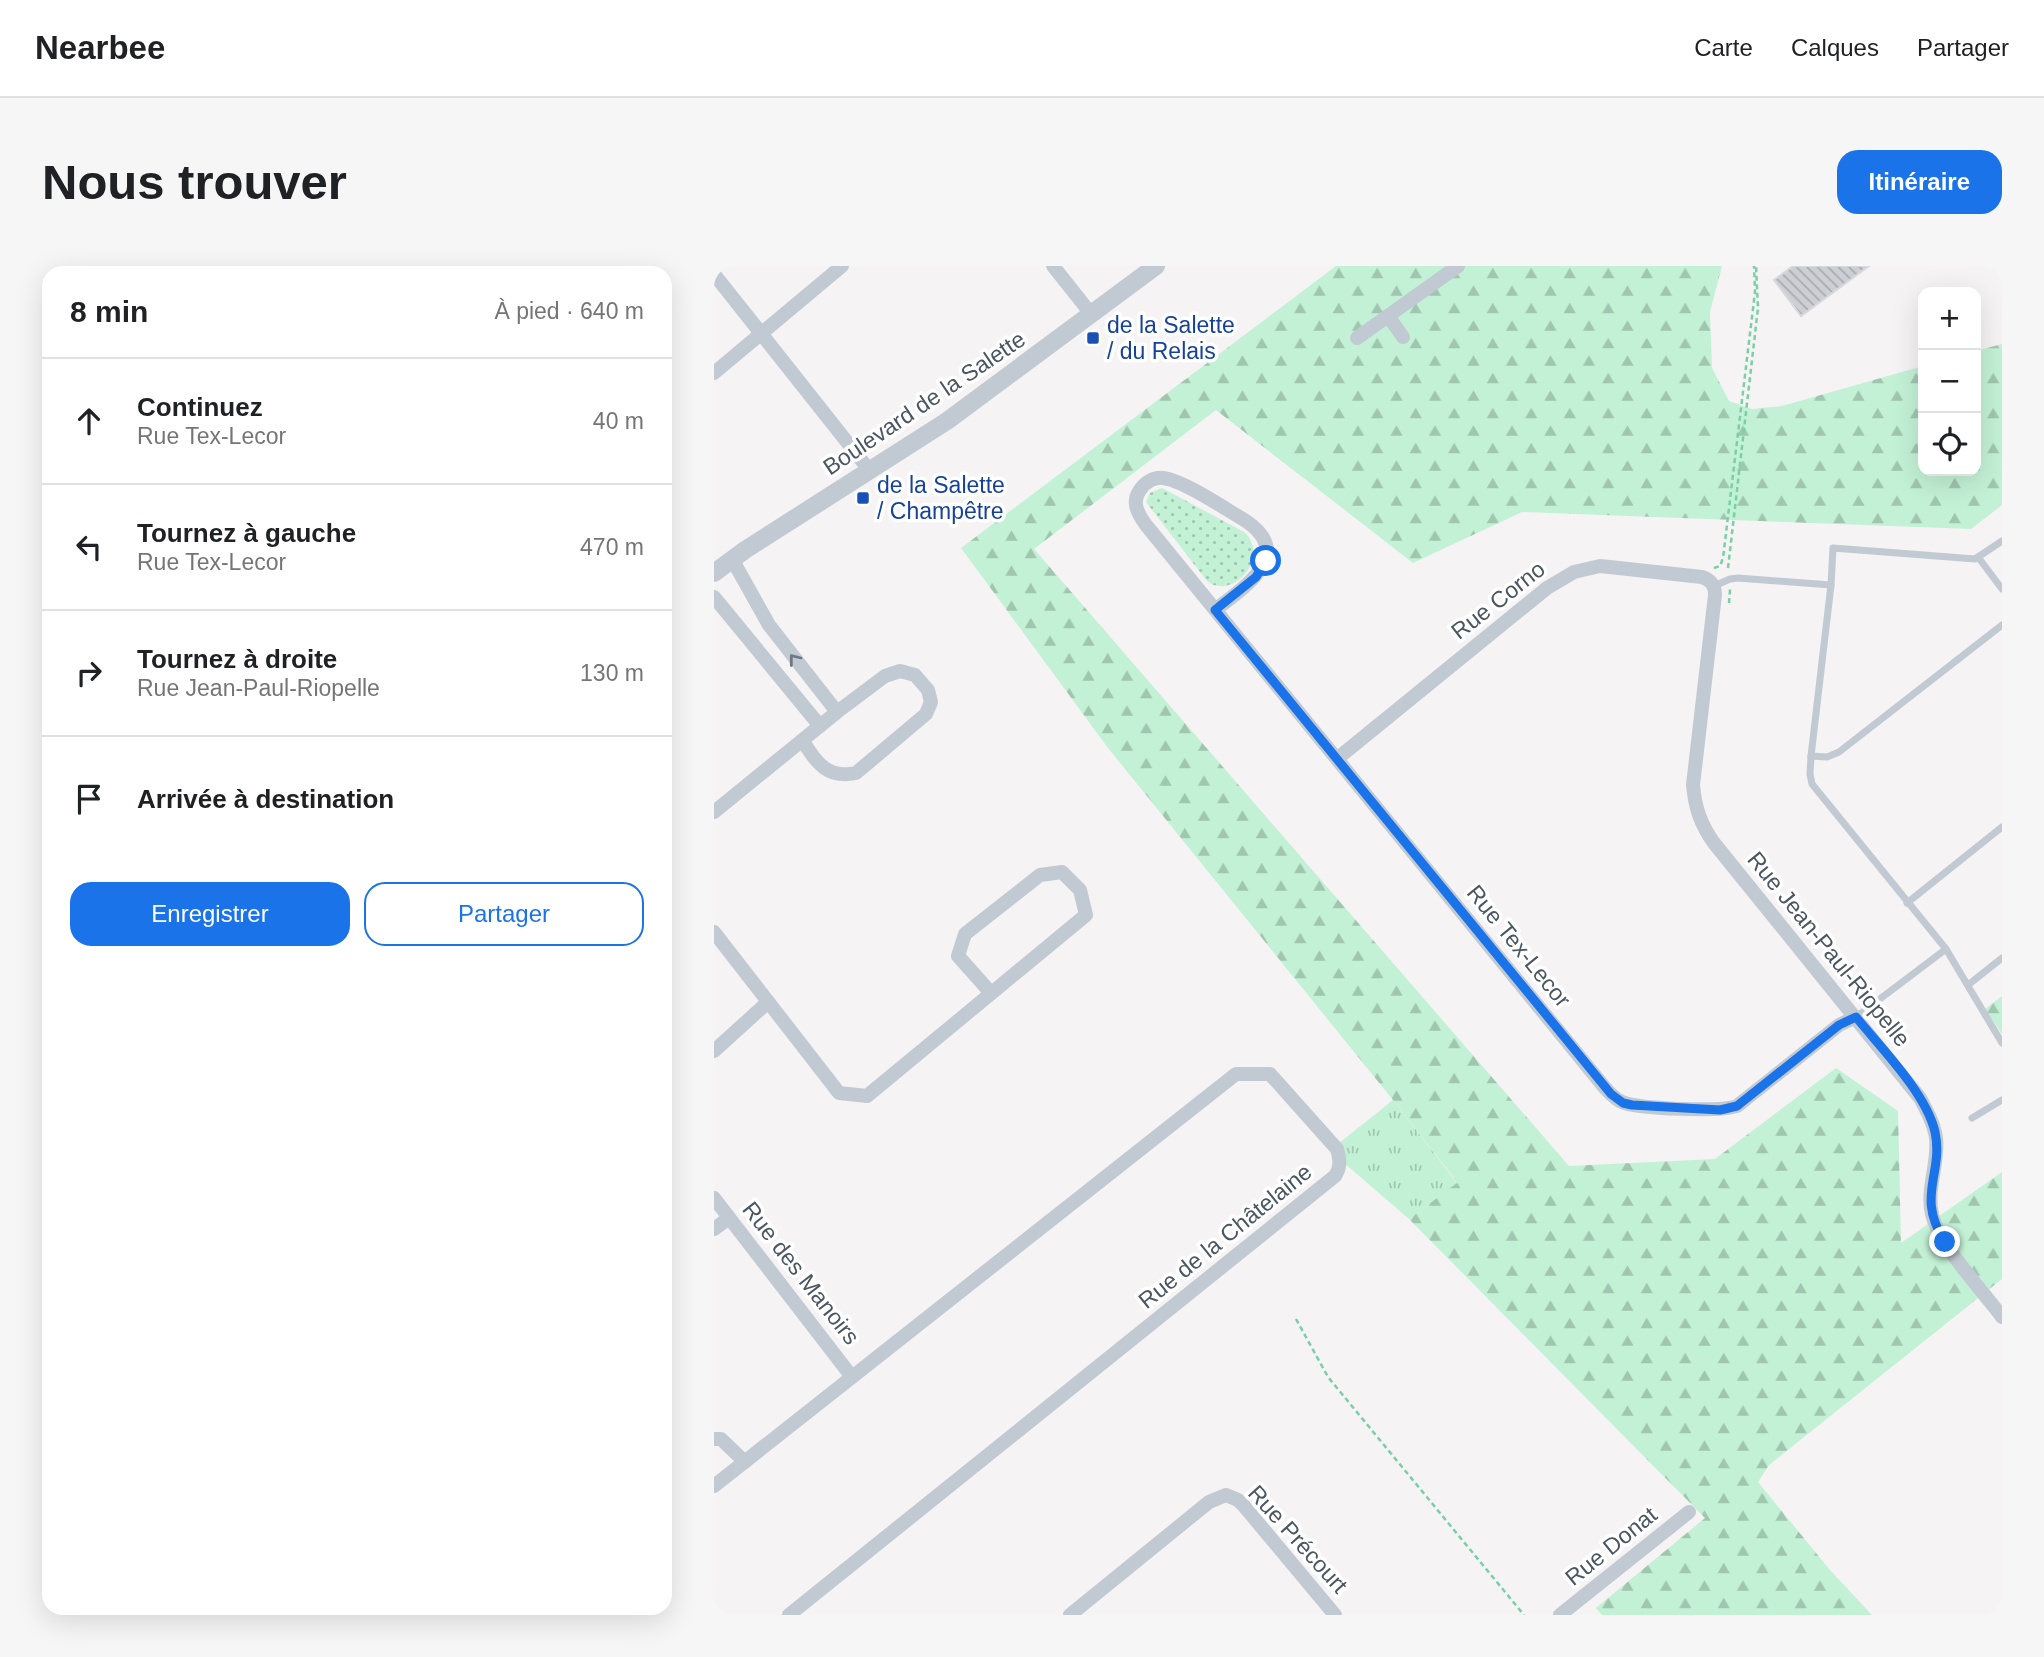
<!DOCTYPE html>
<html lang="fr">
<head>
<meta charset="utf-8">
<style>
	body { margin:0; font-family:Arial,sans-serif; background:#f6f6f6; color:#202124 }
	.controls { position:absolute; right:21px; top:21px; display:grid; overflow:hidden; border-radius:14px; box-shadow:0 7px 28px #0002 }
	.controls button { width:63px; height:63px; display:grid; place-items:center; padding:0; border:0; border-bottom:2px solid #e0e0e0; background:#fff; color:#202124; font:35px sans-serif }
	.stop { position:absolute; width:21px; height:21px; margin:-16px; border:5px solid #1a73e8; border-radius:50%; background:#fff }
	.stop.end { background:#1a73e8; border-color:#fff; box-shadow:0 2px 7px #0008 }
	.list { margin:0; padding:0; list-style:none }
	h2 { display:flex; justify-content:space-between; align-items:center; height:91px; margin:0; padding:0 28px; font-size:30px }
	h2 small { font-size:23px; font-weight:400; color:#757577 }
	.list li { display:grid; grid-template-columns:46px 1fr auto; gap:21px; align-items:center; box-sizing:border-box; height:126px; padding:0 28px; border-top:2px solid #e0e0e0 }
	.list b { display:block; font-size:26px; white-space:nowrap }
	.list p { margin:0; font-size:23px; white-space:nowrap; color:#757577 }
	.list em { font-size:23px; font-style:normal; color:#757577 }
	.actions { display:flex; gap:14px; padding:21px 28px }
	.actions a { flex:1; padding:16px 0; border:2px solid #1a73e8; border-radius:21px; text-align:center; font-size:24px; color:#1a73e8 }
	.actions .main { background:#1a73e8; color:#fff }
	.icon { flex:none; width:38px; height:38px; fill:none; stroke:currentColor; stroke-width:2; stroke-linecap:round; stroke-linejoin:round }
	.map { position:relative; flex:none; width:1288px; height:1349px; overflow:hidden; border-radius:21px }
	header { display:flex; align-items:center; gap:42px; box-sizing:border-box; height:98px; padding:0 35px; background:#fff; border-bottom:2px solid #e0e0e0 }
	header strong { font-size:33px }
	nav { display:flex; gap:38px; margin-inline-start:auto; font-size:24px }
	.intro { display:flex; align-items:center; justify-content:space-between; box-sizing:border-box; height:168px; padding:0 42px }
	h1 { margin:0; font-size:49px }
	.button { padding:18px 32px; border-radius:21px; background:#1a73e8; color:#fff; font-size:24px; font-weight:700 }
	main { display:flex; gap:42px; padding:0 42px }
	aside { flex:1; background:#fff; border-radius:21px; box-shadow:0 7px 28px #0002 }
	.map>svg:first-child { display:block }
	.grass { fill:url(#grass-dots) }
	.forest { fill:url(#forest-firs) }
	.park { fill:url(#park-tufts) }
	.building { fill:url(#building-back-hatch); stroke:#d7d9de; stroke-width:2 }
	.lines { fill:none; stroke-linecap:round; stroke-linejoin:round }
	.path { stroke:#7ad0a6; stroke-width:2.5; stroke-dasharray:5 3.5; stroke-linecap:butt }
	.service { stroke:#c1cad2; stroke-width:7 }
	.minor { stroke:#c1cad2; stroke-width:14 }
	.tertiary { stroke:#c1cad2; stroke-width:18 }
	.oneway { stroke:#6e7983 }
	.route { stroke:#1a73e8; stroke-width:9 }
	.transit-dot { fill:#1a4fb4; stroke:#fff; stroke-width:2.5 }
	.labels { text-anchor:middle; dominant-baseline:central; stroke-width:7; stroke-linejoin:round; paint-order:stroke }
	.transit-label { font-size:23px; fill:#164399; stroke:#fff; text-anchor:start }
	.street-label { font-size:23px; fill:#4a5661; stroke:#fff }
</style>
</head>
<body>
<header>
<strong>Nearbee</strong>
<nav><a>Carte</a><a>Calques</a><a>Partager</a></nav>
</header>
<div class="intro"><h1>Nous trouver</h1><a class="button">Itinéraire</a></div>
<main>
<aside>
<h2>8 min<small>À pied · 640 m</small></h2>
<ul class="list">
<li><svg class="icon" aria-label="ahead" viewBox="0 0 24 24"><path d="M12 20V5M6 11l6-6 6 6"/></svg><div><b>Continuez</b><p>Rue Tex-Lecor</p></div><em>40 m</em></li>
<li><svg class="icon" aria-label="left" viewBox="0 0 24 24"><path d="M17 20v-9H6M10 6l-5 5 5 5"/></svg><div><b>Tournez à gauche</b><p>Rue Tex-Lecor</p></div><em>470 m</em></li>
<li><svg class="icon" aria-label="right" viewBox="0 0 24 24"><path d="M7 20v-9h11M14 6l5 5-5 5"/></svg><div><b>Tournez à droite</b><p>Rue Jean-Paul-Riopelle</p></div><em>130 m</em></li>
<li><svg class="icon" aria-label="arrive" viewBox="0 0 24 24"><path d="M6 21V4h12l-3 4 3 4H6"/></svg><div><b>Arrivée à destination</b></div></li>
</ul>
<div class="actions"><a class="main">Enregistrer</a><a>Partager</a></div>
</aside>
<div class="map">
<svg width="1288" height="1349" viewBox="0 0 1288 1349">
	<defs>
		<pattern id="grass-dots" width="8" height="8" patternUnits="userSpaceOnUse" patternTransform="scale(1.75)"><rect width="8" height="8" fill="#c3f1d5"/><path d="M2 2h.1M6 6h.1" fill="none" stroke="#a0c6b0" stroke-width="1.8" stroke-linecap="round"/></pattern>
		<pattern id="forest-firs" width="22" height="20" patternUnits="userSpaceOnUse" patternTransform="scale(1.75)"><rect width="22" height="20" fill="#c3f1d5"/><path d="M5 1l3.5 6h-7zM16 11l3.5 6h-7z" fill="#a0c6b0"/></pattern>
		<pattern id="park-tufts" width="24" height="20" patternUnits="userSpaceOnUse" patternTransform="scale(1.75)"><rect width="24" height="20" fill="#c3f1d5"/><path d="M3 7l-1-3M5 7V3M7 7l1-3M15 17l-1-3M17 17v-4M19 17l1-3" fill="none" stroke="#a0c6b0"/></pattern>
		<pattern id="building-back-hatch" width="6" height="6" patternUnits="userSpaceOnUse" patternTransform="scale(1.75)"><rect width="6" height="6" fill="#cdcfd5"/><path d="M-1 5l2 2M0 0l6 6M5-1l2 2" fill="none" stroke="#a8abb0"/></pattern>
	</defs>
	<rect width="100%" height="100%" fill="#f5f3f3"/>
	<path class="grass" d="M448,222L530,266C558,292 517,335 493,315L432,236L436,227Z"/>
	<g class="forest">
		<polygon points="622,0 1008,0 996,46 998,102 1015,135 1038,143 1068,140 1209,100 1209,205 1262,205 1262,85 1288,78 1288,239 1257,263 808,246 699,297 502,144 320,283 855,900 1001,893 1122,802 1184,845 1187,977 1288,906 1288,1013 1055,1199 1044,1216 1116,1304 1158,1349 888,1349 882,1342 991,1252 695,953 743,916 679,834 394,482 247,282"/>
		<polygon points="1288,730 1288,768 1271,743"/>
	</g>
	<polygon class="park" points="679,834 743,917 695,953 629,896 624,878"/>
	<polygon class="building" points="1079,0 1155,0 1087,50 1060,14"/>
	<g class="lines">
		<g class="path">
			<polyline points="1000,302 1006,300 1009,292 1041,26 1040,0"/>
			<polyline points="1014,302 1044,42 1042,0"/>
			<polyline points="1015,337 1016,323"/>
			<polyline points="582,1053 614,1111 810,1349"/>
		</g>
		<g class="service">
			<polyline points="1264,291 1288,323"/>
			<polyline points="1117,319 1119,282 1261,293 1288,275"/>
			<polyline points="1000,320 1016,313 1024,312 1117,319 1097,490 1096,508 1098,518 1232,683 1288,777"/>
			<polyline points="1097,490 1113,491 1125,486 1288,359"/>
			<polyline points="1193,637 1288,561"/>
			<polyline points="1254,719 1288,692"/>
			<polyline points="1142,751 1232,683"/>
			<polyline points="1258,852 1288,834"/>
		</g>
		<g class="minor">
			<polyline points="339,0 378,49"/>
			<polyline points="0,8 156,205"/>
			<polyline points="674,50 689,71"/>
			<polyline points="643,72 744,0"/>
			<polyline points="0,107 128,0"/>
			<polyline points="18,293 55,359 123,446"/>
			<polyline points="0,331 106,460"/>
			<path d="M501,344C529,322 582,289 532,255C513,244 469,214 449,212C440,211 431,216 426,224C417,236 424,248 432,259L891,822C896,827 901,833 908,836C925,843 1006,846 1023,840L1125,759L1142,751"/>
			<path d="M624,492L833,322L860,306L886,300L988,311C997,314 1001,319 1001,329L979,519C981,542 987,559 1000,577L1206,832C1213,845 1220,858 1222,872C1225,897 1212,923 1218,948C1224,978 1269,1025 1288,1051"/>
			<path d="M0,546L123,446L171,410L186,405L201,409L214,424L217,436L212,448L142,507C114,513 102,497 89,475"/>
			<polyline points="0,666 125,827 153,830 372,649 366,624 348,606 326,609 251,668 244,690 277,727"/>
			<polyline points="0,785 54,736"/>
			<polyline points="0,932 138,1111"/>
			<polyline points="0,963 15,952"/>
			<polyline points="0,1173 7,1173 31,1196"/>
			<path d="M0,1220L522,808H556L623,883C626,893 627,901 621,910L75,1349"/>
			<polyline points="356,1349 495,1236 512,1229 524,1234 530,1240 621,1349"/>
			<polyline points="846,1349 975,1246"/>
		</g>
		<polyline class="tertiary" points="0,307 31,284 233,155 442,0"/>
	</g>
	<defs><path id="oneway-chevron" d="M-2-3.5L2.5 0L-2 3.5" fill="none" stroke-width="1.6" stroke-linecap="round" stroke-linejoin="round" transform="scale(1.75)"/></defs>
	<use class="oneway" href="#oneway-chevron" transform="translate(80 393) rotate(-128)"/>
	<g class="lines">
		<path class="route" d="M552,295L542,311L501,344L897,828L909,837L918,839L1006,844L1023,840L1125,759L1142,751C1167,782 1212,827 1221,866C1230,908 1201,930 1231,976"/>
	</g>
	<g class="transit-dot">
		<rect x="372" y="65" width="14" height="14" rx="3.5"/>
		<rect x="142" y="225" width="14" height="14" rx="3.5"/>
	</g>
	<g class="labels">
		<g class="transit-label">
			<text x="393" y="59">de la Salette<tspan x="393" dy="26">/ du Relais</tspan></text>
			<text x="163" y="219">de la Salette<tspan x="163" dy="26">/ Champêtre</tspan></text>
		</g>
		<g class="street-label">
			<text transform="translate(210 137) rotate(-34)">Boulevard de la Salette</text>
			<text transform="translate(784 334) rotate(-38)">Rue Corno</text>
			<text transform="translate(805 680) rotate(51)">Rue Tex-Lecor</text>
			<text transform="translate(1115 683) rotate(51)">Rue Jean-Paul-Riopelle</text>
			<text transform="translate(511 970) rotate(-39)">Rue de la Châtelaine</text>
			<text transform="translate(87 1007) rotate(52)">Rue des Manoirs</text>
			<text transform="translate(584 1273) rotate(48)">Rue Précourt</text>
			<text transform="translate(897 1280) rotate(-39)">Rue Donat</text>
		</g>
	</g>
</svg>
<div class="controls">
<button>+</button>
<button>−</button>
<button><svg class="icon" aria-label="locate" viewBox="0 0 24 24"><circle cx="12" cy="12" r="6"/><path d="M12 2v4M12 18v4M2 12h4M18 12h4"/></svg></button>
</div>
<div class="stop" style="left:552px;top:295px"></div>
<div class="stop end" style="left:1231px;top:976px"></div>
</div>
</main>
</body>
</html>
